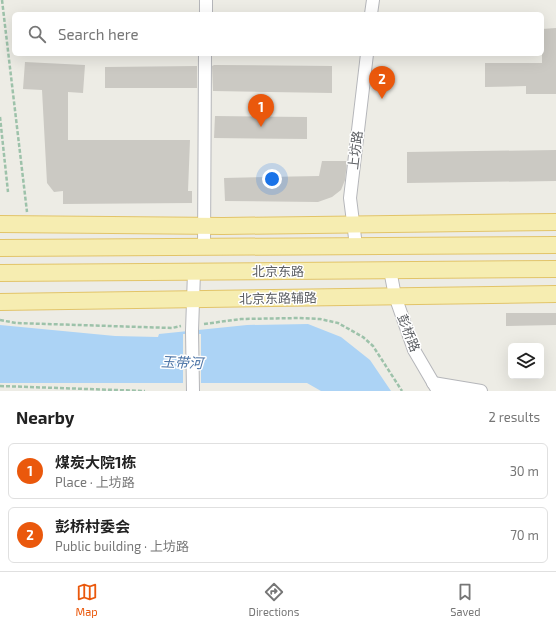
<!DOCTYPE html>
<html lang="en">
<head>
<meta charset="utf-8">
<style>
	body { margin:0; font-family:"Exo 2","Noto Sans SC",sans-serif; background:#f2f2f2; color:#222 }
	.controls { position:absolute; right:12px; bottom:12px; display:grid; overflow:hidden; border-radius:6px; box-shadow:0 4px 16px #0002 }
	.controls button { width:36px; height:36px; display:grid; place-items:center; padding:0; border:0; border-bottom:1px solid #e0e0e0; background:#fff; color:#222; font:20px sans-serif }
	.you { position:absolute; left:272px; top:179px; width:14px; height:14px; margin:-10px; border:3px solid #fff; border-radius:50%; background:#1a73e8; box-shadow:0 0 0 6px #1a73e833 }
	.badge { display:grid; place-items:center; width:26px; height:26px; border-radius:50%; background:#ea580c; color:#fff; font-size:13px; font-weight:700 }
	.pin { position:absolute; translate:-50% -33px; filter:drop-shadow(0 1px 2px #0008) }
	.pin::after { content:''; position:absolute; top:21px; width:14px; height:12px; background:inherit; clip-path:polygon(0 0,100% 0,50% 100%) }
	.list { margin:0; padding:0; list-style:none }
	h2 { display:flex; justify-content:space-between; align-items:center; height:52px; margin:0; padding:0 16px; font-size:17px }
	h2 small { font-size:13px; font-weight:400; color:#767676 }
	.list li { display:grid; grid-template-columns:26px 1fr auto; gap:12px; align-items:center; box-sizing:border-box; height:56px; margin:0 8px 8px; padding:0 8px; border:1px solid #e0e0e0; border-radius:6px }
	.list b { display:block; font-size:15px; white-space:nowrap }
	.list p { margin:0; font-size:13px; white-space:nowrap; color:#767676 }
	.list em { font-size:13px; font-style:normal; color:#767676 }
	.icon { flex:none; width:22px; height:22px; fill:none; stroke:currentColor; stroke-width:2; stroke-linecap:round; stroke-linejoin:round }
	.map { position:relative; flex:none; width:556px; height:391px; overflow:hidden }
	.search { position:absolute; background:#fff; box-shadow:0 4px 16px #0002; left:12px; right:12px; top:12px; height:44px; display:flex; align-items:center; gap:10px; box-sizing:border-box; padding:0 14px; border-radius:6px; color:#767676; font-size:15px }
	.sheet { height:180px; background:#fff }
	nav { display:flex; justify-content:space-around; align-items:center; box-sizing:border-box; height:56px; border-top:1px solid #e0e0e0; background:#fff; font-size:11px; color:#767676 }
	nav a { display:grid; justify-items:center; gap:2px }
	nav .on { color:#ea580c }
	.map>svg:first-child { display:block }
	.water { fill:#acd3f5 }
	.pier { fill:#edece5 }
	.building { fill:#cbc9c3 }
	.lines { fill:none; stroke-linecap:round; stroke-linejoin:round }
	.minor-casing { stroke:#b5b6ba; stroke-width:14 }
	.major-casing { stroke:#e2c469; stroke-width:18 }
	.path { stroke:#9dc2aa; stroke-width:2.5; stroke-dasharray:4 2; stroke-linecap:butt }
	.minor { stroke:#fff; stroke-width:12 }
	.major { stroke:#f6edb1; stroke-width:16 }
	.labels { text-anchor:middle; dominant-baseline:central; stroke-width:3; stroke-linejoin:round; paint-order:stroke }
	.street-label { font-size:13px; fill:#5c5f63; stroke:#fff }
	.water-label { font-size:14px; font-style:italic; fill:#4c74a6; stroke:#fff }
</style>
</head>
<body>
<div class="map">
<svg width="556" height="391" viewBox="0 0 556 391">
	<rect width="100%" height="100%" fill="#edece5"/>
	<polygon class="water" points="308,324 341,337 370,360 391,391 321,391 307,383 0,383 0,325 115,336 158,337 159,334 247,325"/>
	<rect class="pier" x="183" y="334" width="18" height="51"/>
	<g class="building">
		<polygon points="556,28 556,94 526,94 526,86 485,87 485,63 542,63 542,29"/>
		<polygon points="25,62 85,65 83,93 68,92 68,140 190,140 188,191 192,191 192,203 63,204 63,191 54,192 47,183 42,90 23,89"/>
		<polygon points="214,65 332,66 332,93 213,91 212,66"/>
		<polygon points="197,66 197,88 105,88 105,67"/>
		<polygon points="215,116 307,117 307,139 214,138"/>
		<polygon points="556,150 556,181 407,183 407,152"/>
		<polygon points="322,161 347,161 345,180 341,190 332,197 318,202 225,201 224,178 319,176"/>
		<polygon points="506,313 556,313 556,325 506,326"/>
	</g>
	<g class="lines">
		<defs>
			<g id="minor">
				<polyline points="206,14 206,0"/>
				<polyline points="371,14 373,0"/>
				<polyline points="356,246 350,198 367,54"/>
				<polyline points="204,247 205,54"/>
				<polyline points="390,270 395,296 414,350 438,391"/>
				<polyline points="433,383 481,391"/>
				<polyline points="193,391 192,331 194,272"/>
			</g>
			<g id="major">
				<polyline points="0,224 223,226 556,222"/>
				<polyline points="0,248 556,245"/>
				<polyline points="0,273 556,269"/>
				<polyline points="0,302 556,294"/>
			</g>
		</defs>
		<use href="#minor" class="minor-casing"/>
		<use href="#major" class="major-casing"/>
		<g class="path">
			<polyline points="2,0 27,212"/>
			<polyline points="0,117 8,192"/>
			<polyline points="0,320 16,323 172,328 181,326"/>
			<polyline points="204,324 241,319 299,318 320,319 338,323 363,337 373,346 402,391"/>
			<polyline points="0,386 145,391"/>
		</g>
		<use href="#minor" class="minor"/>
		<use href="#major" class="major"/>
	</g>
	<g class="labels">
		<g class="street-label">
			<text transform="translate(355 150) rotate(-83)">上坊路</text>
			<text x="278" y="271">北京东路</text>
			<text transform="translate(278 298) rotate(-1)">北京东路辅路</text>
			<text transform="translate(409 333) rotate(69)">彭桥路</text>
		</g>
		<g class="water-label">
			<text transform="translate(182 362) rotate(2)">玉带河</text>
		</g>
	</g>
</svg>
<div class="controls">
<button><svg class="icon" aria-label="layers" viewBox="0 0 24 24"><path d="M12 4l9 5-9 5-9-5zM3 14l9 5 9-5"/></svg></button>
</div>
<div class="you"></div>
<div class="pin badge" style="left:261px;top:127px">1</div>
<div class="pin badge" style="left:382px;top:99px">2</div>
<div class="search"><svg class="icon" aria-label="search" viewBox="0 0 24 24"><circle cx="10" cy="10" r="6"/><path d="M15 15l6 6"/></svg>Search here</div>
</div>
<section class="sheet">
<h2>Nearby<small>2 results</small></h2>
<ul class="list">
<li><span class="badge">1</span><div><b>煤炭大院1栋</b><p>Place · 上坊路</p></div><em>30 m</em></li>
<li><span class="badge">2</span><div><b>彭桥村委会</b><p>Public building · 上坊路</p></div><em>70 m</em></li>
</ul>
</section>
<nav>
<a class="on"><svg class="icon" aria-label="map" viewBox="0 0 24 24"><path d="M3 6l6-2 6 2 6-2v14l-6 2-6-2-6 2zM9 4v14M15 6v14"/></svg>Map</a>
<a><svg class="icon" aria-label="directions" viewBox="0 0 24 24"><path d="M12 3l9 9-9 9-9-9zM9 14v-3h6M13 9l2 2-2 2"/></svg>Directions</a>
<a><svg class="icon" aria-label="saved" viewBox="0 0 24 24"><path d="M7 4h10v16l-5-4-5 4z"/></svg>Saved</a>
</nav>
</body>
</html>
